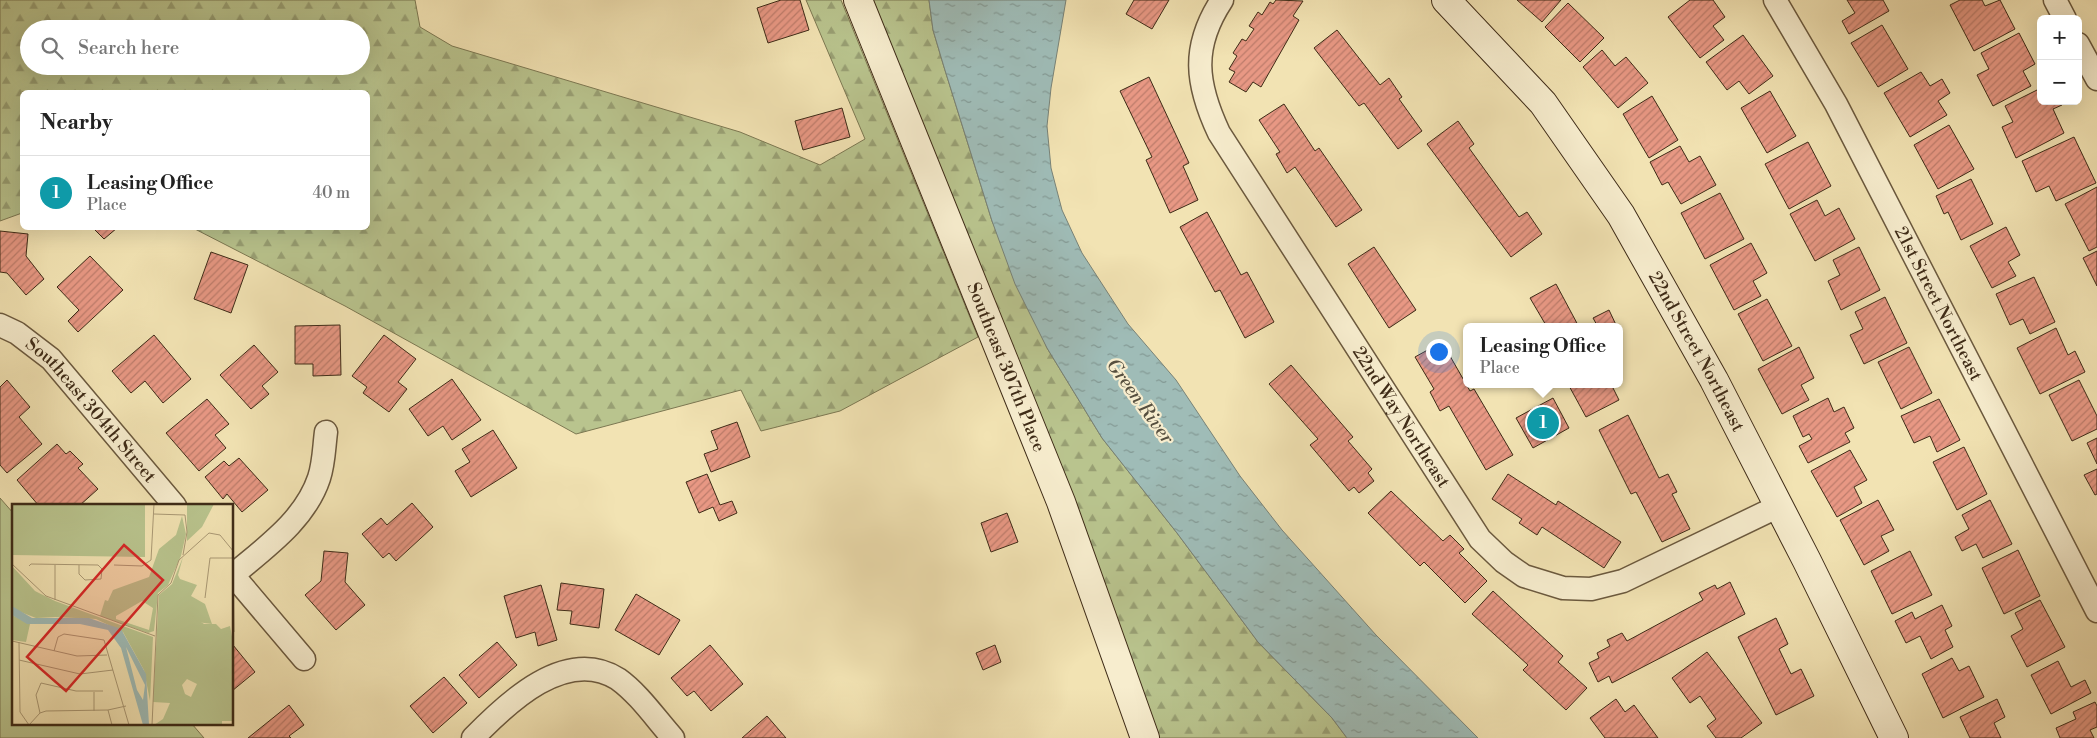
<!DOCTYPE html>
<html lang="en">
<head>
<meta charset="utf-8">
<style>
	body { margin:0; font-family:"Libre Bodoni",serif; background:#f2f2f2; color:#222 }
	.controls { position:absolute; right:15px; top:15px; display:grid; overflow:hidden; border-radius:8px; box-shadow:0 5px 20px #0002 }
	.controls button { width:45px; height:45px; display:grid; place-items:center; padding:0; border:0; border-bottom:1px solid #e0e0e0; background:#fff; color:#222; font:25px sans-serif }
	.you { position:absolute; left:1438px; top:351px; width:18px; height:18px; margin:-12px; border:4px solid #fff; border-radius:50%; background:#1a73e8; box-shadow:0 0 0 8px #1a73e833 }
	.badge { display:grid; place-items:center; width:32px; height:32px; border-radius:50%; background:#8f2418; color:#fff; font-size:16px; font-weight:700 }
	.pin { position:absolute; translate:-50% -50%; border:2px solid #fff; box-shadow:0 1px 5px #0006 }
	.popup { position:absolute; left:1463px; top:323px; width:160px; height:65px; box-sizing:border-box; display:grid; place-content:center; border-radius:8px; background:#fff; filter:drop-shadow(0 1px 4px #0005); font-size:16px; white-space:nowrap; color:#767676 }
	.popup b { font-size:19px; color:#222 }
	.popup::after { content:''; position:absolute; left:50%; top:100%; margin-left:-10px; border:10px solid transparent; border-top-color:#fff }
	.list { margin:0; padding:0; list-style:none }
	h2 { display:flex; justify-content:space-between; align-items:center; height:65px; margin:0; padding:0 20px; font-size:21px }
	h2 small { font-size:16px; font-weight:400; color:#767676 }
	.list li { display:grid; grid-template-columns:32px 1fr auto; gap:15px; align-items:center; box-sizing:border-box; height:75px; padding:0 20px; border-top:1px solid #e0e0e0 }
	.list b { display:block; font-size:19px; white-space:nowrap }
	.list p { margin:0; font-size:16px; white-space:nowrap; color:#767676 }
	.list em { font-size:16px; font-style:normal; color:#767676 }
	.icon { flex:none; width:28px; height:28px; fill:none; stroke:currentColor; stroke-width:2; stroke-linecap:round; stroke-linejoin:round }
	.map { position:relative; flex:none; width:2097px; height:738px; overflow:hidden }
	.search { position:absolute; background:#fff; box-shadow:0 5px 20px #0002; left:20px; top:20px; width:350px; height:55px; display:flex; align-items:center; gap:12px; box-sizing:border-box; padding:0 18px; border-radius:28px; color:#767676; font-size:19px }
	.panel { position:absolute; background:#fff; box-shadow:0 5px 20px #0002; left:20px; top:90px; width:350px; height:140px; border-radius:8px }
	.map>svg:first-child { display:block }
	.green { fill:#b9c48e; stroke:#7c7852 }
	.forest { fill:url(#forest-firs); stroke:#7c7852; fill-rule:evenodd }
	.water { fill:url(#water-ripples); stroke:#788277 }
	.building { fill:url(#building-hatch); stroke:#3e2b17 }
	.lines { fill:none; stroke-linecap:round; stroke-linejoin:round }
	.street-casing { stroke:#6b593e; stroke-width:25 }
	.secondary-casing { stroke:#3e2b17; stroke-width:30 }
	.street { stroke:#f7edce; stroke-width:22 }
	.secondary { stroke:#f7edce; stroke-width:28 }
	.labels { text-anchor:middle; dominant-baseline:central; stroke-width:4.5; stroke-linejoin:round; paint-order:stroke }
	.street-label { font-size:18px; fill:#3e2b17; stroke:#f7edce }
	.water-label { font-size:19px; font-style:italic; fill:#564f3f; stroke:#f7edce }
	.inset-road { fill:none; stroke:#aa9975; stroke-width:1 }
	.view { fill:#d62828; fill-opacity:0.15; stroke:#d62828; stroke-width:2.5 }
	.inset-edge { fill:none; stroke:#3e2b17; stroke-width:2.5 }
</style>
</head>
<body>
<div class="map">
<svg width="2097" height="738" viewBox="0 0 2097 738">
	<defs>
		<pattern id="forest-firs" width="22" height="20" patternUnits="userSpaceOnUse" patternTransform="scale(1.25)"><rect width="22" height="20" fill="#b9c48e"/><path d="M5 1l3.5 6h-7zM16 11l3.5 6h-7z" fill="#989f73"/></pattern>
		<pattern id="water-ripples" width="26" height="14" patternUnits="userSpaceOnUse" patternTransform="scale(1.25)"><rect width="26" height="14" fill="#9fbcb7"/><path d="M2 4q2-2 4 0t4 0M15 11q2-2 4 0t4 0" fill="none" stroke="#839994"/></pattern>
		<pattern id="building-hatch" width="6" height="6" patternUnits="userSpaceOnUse" patternTransform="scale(1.25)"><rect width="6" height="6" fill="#e89884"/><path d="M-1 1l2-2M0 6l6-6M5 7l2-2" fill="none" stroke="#bd7c6b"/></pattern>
	</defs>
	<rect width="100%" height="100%" fill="#f2e3b3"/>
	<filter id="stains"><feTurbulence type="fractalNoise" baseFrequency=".004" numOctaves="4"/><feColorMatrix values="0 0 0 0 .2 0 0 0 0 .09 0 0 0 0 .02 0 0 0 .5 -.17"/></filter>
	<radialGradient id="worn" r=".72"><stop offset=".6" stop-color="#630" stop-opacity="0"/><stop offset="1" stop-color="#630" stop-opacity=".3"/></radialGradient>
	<polygon class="green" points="0,498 14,514 14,724 192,724 204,738 0,738"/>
	<g class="forest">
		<path d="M0,0H415L420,27L452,46L740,132L820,165L865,139L806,0H841L978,337L840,411L761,431L741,390L576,434L345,306L193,228H368V92H22V213L0,221ZM29,29H361V66H29Z"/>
		<polygon points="865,0 929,0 933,30 944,67 992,221 1047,348 1102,438 1177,533 1258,642 1332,718 1347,738 1152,738"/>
	</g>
	<polygon class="water" points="929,0 1066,0 1051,88 1047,126 1051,168 1062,210 1082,253 1128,324 1176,380 1240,476 1282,530 1376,635 1478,738 1347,738 1332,718 1258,642 1177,533 1102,438 1047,348 1015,284 992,221 944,67 933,30"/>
	<g class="building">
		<polygon points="781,0 800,0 809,30 768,43 757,8"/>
		<polygon points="1134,0 1169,0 1152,29 1126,14"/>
		<polygon points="1276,0 1303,1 1293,16 1299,20 1261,87 1253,82 1246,92 1229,82 1235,72 1229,69 1237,56 1233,53 1242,39 1246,41 1254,29 1249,26 1258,12 1262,15 1270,2 1273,4"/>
		<polygon points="1517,0 1561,0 1542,22"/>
		<polygon points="1690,0 1713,0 1725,17 1713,26 1724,40 1700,58 1668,17"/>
		<polygon points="1847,0 1883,0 1889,11 1849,34 1842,21 1855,13"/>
		<polygon points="1960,0 1982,0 1985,6 2000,0 2015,29 1974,51 1950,5"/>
		<polygon points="1568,3 1604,38 1580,62 1545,27"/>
		<polygon points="1882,25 1908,69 1878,87 1851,43"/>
		<polygon points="1337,30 1380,85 1389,78 1402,97 1399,99 1422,131 1398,149 1364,103 1359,106 1314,48"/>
		<polygon points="2019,33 2035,64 2023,71 2031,86 1993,106 1977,75 1989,69 1981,53"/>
		<polygon points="1743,35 1773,76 1749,94 1739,81 1727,90 1706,62"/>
		<polygon points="1602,50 1615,66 1626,57 1648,83 1618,108 1583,67"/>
		<polygon points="1921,72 1930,86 1942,79 1950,93 1938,101 1947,115 1910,137 1884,93"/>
		<polygon points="1149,77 1189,163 1183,166 1198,200 1170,213 1146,160 1152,157 1120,91"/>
		<polygon points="2041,88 2041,101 2060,101 2062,105 2053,109 2064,133 2016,158 2002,127 2013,122 2005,106"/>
		<polygon points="1770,91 1796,136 1767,153 1741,108"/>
		<polygon points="1652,96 1678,140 1649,158 1623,114"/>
		<polygon points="1284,104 1315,151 1319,148 1362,210 1336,227 1295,167 1287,173 1276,154 1280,152 1259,120"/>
		<polygon points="842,108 850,137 803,150 795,121"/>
		<polygon points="1458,121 1474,144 1469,148 1519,217 1527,212 1542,234 1511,257 1427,144"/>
		<polygon points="1949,125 1974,169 1938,189 1914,145"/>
		<polygon points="2074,137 2096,183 2056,201 2049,186 2036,192 2022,161"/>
		<polygon points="1808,142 1831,186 1789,209 1765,164"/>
		<polygon points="1680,146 1689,162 1700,156 1716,185 1681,204 1668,182 1662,185 1650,162"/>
		<polygon points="1971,179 1993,224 1961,240 1948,212 1944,214 1936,196"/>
		<polygon points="2097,187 2097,247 2089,251 2065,204"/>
		<polygon points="1720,193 1744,239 1705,259 1681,213"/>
		<polygon points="1817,200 1825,216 1839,208 1855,239 1815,261 1790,214"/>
		<polygon points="1207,212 1241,275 1247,272 1274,322 1245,338 1220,290 1215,292 1180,227"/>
		<polygon points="2006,227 2020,255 2008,262 2016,276 1992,288 1970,246"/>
		<polygon points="93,228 117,228 104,239"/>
		<polygon points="0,231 28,234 26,256 44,279 26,295 7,273 0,272"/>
		<polygon points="1751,243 1767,273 1753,281 1761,296 1734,310 1710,265"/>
		<polygon points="1374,247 1416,310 1389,328 1348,264"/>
		<polygon points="1859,247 1880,290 1841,310 1828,281 1840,275 1833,260"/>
		<polygon points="2097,251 2097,286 2083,258"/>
		<polygon points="211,252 248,265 231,313 194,299"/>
		<polygon points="90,256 123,290 78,332 68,321 79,310 57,287"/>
		<polygon points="2034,277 2055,322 2030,334 2023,319 2010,325 1996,294"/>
		<polygon points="1556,284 1579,327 1547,327 1530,298"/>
		<polygon points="1885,297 1907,343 1864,364 1850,335 1863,329 1855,312"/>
		<polygon points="1767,299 1792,346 1763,361 1738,314"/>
		<polygon points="1609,310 1617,327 1598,327 1593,318"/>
		<polygon points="340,325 341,375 313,376 313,364 295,364 295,326"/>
		<polygon points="2056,328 2068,355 2075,351 2085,372 2040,394 2017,348"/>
		<polygon points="154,335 191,379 163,403 145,381 131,393 112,371"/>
		<polygon points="384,335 416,359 398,382 407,389 389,412 363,393 367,387 352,376"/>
		<polygon points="1442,342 1470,391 1474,389 1513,455 1486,470 1449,406 1440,411 1430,392 1434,389 1415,357"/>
		<polygon points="254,345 278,372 262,386 269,394 251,409 220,375"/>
		<polygon points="1799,347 1814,378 1801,385 1809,400 1782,414 1758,369"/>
		<polygon points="1909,347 1932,393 1901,409 1878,362"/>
		<polygon points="1291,365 1353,437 1348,441 1372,469 1368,473 1374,481 1359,493 1354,487 1349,491 1310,445 1318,439 1269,384"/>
		<polygon points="452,379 481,420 452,440 443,426 428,436 409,409"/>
		<polygon points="7,380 30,407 19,417 42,444 7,473 0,465 0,387"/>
		<polygon points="2079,380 2097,416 2097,429 2072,441 2049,395"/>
		<polygon points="1568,384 1611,384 1619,400 1586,417"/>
		<polygon points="1553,398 1569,428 1533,448 1516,418"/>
		<polygon points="1828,398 1834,412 1844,407 1854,428 1845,433 1850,442 1808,463 1799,446 1812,439 1809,434 1803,437 1793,416"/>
		<polygon points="207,399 229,424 215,435 226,448 199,471 166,433"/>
		<polygon points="1939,399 1960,440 1937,452 1930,436 1914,443 1901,416"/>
		<polygon points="1628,415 1659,478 1668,474 1677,492 1672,494 1690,529 1662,542 1636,492 1631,494 1599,430"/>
		<polygon points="737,422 750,457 711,472 704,454 718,449 711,431"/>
		<polygon points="493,430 517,468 471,497 455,471 470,462 462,449"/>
		<polygon points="2097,438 2097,464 2087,443"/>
		<polygon points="57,444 66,454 70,451 83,464 78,468 98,489 79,506 39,506 17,480"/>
		<polygon points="1964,447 1987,494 1957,510 1933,462"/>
		<polygon points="1850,450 1867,480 1854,487 1862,503 1837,517 1811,471"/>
		<polygon points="239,458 268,490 242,512 227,494 223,499 205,477 224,461 229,466"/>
		<polygon points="2097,469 2097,494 2095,495 2084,475"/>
		<polygon points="707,474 720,505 732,501 737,513 719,521 713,507 699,513 686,482"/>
		<polygon points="1508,474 1556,505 1558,501 1621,542 1604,568 1542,527 1537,535 1519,523 1522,519 1492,499"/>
		<polygon points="1391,491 1443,541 1450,535 1464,549 1459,553 1487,581 1465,603 1424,562 1420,566 1368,513"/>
		<polygon points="1878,500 1894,530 1881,536 1889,551 1864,565 1840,520"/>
		<polygon points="1990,500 2012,544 1983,558 1976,544 1962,551 1955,537 1969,529 1962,515"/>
		<polygon points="412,503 433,527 396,561 389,553 383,558 362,534 381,518 387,525"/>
		<polygon points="1007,513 1018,542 991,552 981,523"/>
		<polygon points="2018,550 2040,596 2004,614 1982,568"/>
		<polygon points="324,551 348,553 345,582 365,605 336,630 305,595 321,581"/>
		<polygon points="1910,551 1932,595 1892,614 1871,571"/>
		<polygon points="1730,582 1745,614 1612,683 1609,676 1598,682 1589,663 1599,658 1597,653 1610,646 1607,640 1622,633 1627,641 1703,600 1699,593 1715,585 1717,589"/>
		<polygon points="561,583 604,589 599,628 570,624 572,611 557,610"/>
		<polygon points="541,585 557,640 538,646 535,632 516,638 504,596"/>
		<polygon points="1493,591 1563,656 1558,662 1587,688 1566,710 1523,670 1528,665 1472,614"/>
		<polygon points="636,594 680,620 659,655 615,630"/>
		<polygon points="2040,600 2065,647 2027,667 2011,636 2023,629 2015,613"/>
		<polygon points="1942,605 1952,626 1945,630 1953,647 1931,659 1920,636 1906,643 1895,621 1912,612 1915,619"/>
		<polygon points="1776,618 1788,644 1779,649 1791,674 1801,669 1814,696 1776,715 1738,637"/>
		<polygon points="497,642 517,665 479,698 459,675"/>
		<polygon points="233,645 255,672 232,691 232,645"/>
		<polygon points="710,645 743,684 711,711 694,691 687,696 671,678"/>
		<polygon points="995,645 1001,662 983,670 976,653"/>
		<polygon points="1707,652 1762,723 1741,738 1716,738 1707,726 1716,719 1700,696 1690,703 1672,678"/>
		<polygon points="1952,658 1959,671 1969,666 1984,697 1943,718 1922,674"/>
		<polygon points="2058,661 2071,687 2085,680 2091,693 2051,714 2031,675"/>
		<polygon points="444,677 467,703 433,733 410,706"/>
		<polygon points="1616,699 1625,712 1634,705 1658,738 1605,738 1590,718"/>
		<polygon points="1997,699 2005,717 1994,723 2001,738 1970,738 1960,717"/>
		<polygon points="2095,702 2097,706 2097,727 2090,730 2094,738 2060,738 2056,728 2076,719 2073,712"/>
		<polygon points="289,705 304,725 289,736 291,738 248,738"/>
		<polygon points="767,716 786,738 742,738"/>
	</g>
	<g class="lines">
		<defs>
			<g id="street">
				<path id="s1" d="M1222,0C1191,47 1196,84 1219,133L1480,539L1504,562L1524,576L1563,588L1591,589L1623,581L1779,506"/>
				<path id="s2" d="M1775,0L1836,104L2097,611"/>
				<polyline points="2055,0 2065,19"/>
				<polyline points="2078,44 2097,79"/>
				<path id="s3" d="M0,325L17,333L51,359L175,506"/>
				<polyline points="232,574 304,659"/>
				<path d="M233,575C266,547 305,520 319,478C324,463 324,447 326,432"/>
				<path d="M473,738C507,703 566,646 618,679C639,694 656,719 673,738"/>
			</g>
			<g id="secondary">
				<path id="s4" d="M858,0L1061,502L1145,738"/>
				<path id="s5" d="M1446,0L1543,103L1621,215L1714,380L1807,561L1894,738"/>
			</g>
		</defs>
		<use href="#street" class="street-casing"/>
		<use href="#secondary" class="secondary-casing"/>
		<use href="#street" class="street"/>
		<use href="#secondary" class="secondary"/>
	</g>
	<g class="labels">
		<g class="street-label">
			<text stroke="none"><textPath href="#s2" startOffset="345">21st Street Northeast</textPath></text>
			<text stroke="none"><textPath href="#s5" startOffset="434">22nd Street Northeast</textPath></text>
			<text stroke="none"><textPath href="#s4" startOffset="396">Southeast 307th Place</textPath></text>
			<text stroke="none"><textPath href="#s3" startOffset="126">Southeast 304th Street</textPath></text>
			<text stroke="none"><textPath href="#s1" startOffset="478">22nd Way Northeast</textPath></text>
		</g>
		<g class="water-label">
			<text transform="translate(1140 401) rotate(54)">Green River</text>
		</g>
	</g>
	<g transform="translate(12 504)">
		<rect width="221" height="221" fill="#f2e3b3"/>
		<path d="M0,0H133V53L0,51ZM179,92L193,100L200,120L185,118L179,112Z" fill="#b9c48e"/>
		<path d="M175,0H202L190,23L175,37ZM170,12L174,30L169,52L156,81L146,89L142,127L136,129L88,112L93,96L96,97L101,86L137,73L147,45L164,31ZM130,97L141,104L137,126L104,115V112ZM171,53L166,71L168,75L185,81L179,92L180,112L192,120H204L209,125L218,122L222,143L221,217H210V221H142L151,215L158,199L141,198L147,91L160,80ZM175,175L185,180L179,193L173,190L170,181ZM43,97L141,133L138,197L132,166L111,128L84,115L43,113Z" fill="#b9c48e" fill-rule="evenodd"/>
		<path d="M0,62L23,87L43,97V113L24,114L1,105ZM0,111L18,120L14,138L0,136Z" fill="#b9c48e"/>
		<path d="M0,102L20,114H77L109,125L134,170L137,221H131L109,144L96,126L68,120H15L0,111ZM114,143L133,181L131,196L125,186Z" fill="#9fbcb7" fill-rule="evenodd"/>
		<path class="inset-road" d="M142,10L173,11L175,28L171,51M221,54L222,128M0,60L34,92L143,132M43,61V96M102,61L130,62L139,56L142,0M17,62L19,60L86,61L90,65L89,75L73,76L67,70V61M193,94L198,54H221M0,137L65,152L95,151M7,138L8,208L17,221M42,147L46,133L52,130L92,136L117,221M7,156L68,170L101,166M82,188V207M96,206L100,221M28,209L24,191L29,179L64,187H91M17,221L28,209L34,207L96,206L114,202M140,221L146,91L159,79L167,56L197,29L208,31L222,48"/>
		<path class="view" d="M112,41L151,76L54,187L15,153Z"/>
		<rect width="221" height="221" class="inset-edge"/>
	</g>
	<rect width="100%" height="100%" filter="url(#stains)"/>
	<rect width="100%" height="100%" fill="url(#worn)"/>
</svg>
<div class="controls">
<button>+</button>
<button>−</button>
</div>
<div class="you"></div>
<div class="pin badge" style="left:1543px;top:423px;background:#0f9aa8">1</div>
<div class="popup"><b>Leasing Office</b>Place</div>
<div class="search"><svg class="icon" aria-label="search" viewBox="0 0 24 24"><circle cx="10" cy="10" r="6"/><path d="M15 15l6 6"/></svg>Search here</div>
<section class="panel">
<h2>Nearby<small></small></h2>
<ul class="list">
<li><span class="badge" style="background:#0f9aa8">1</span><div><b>Leasing Office</b><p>Place</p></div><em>40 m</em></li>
</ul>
</section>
</div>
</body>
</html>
